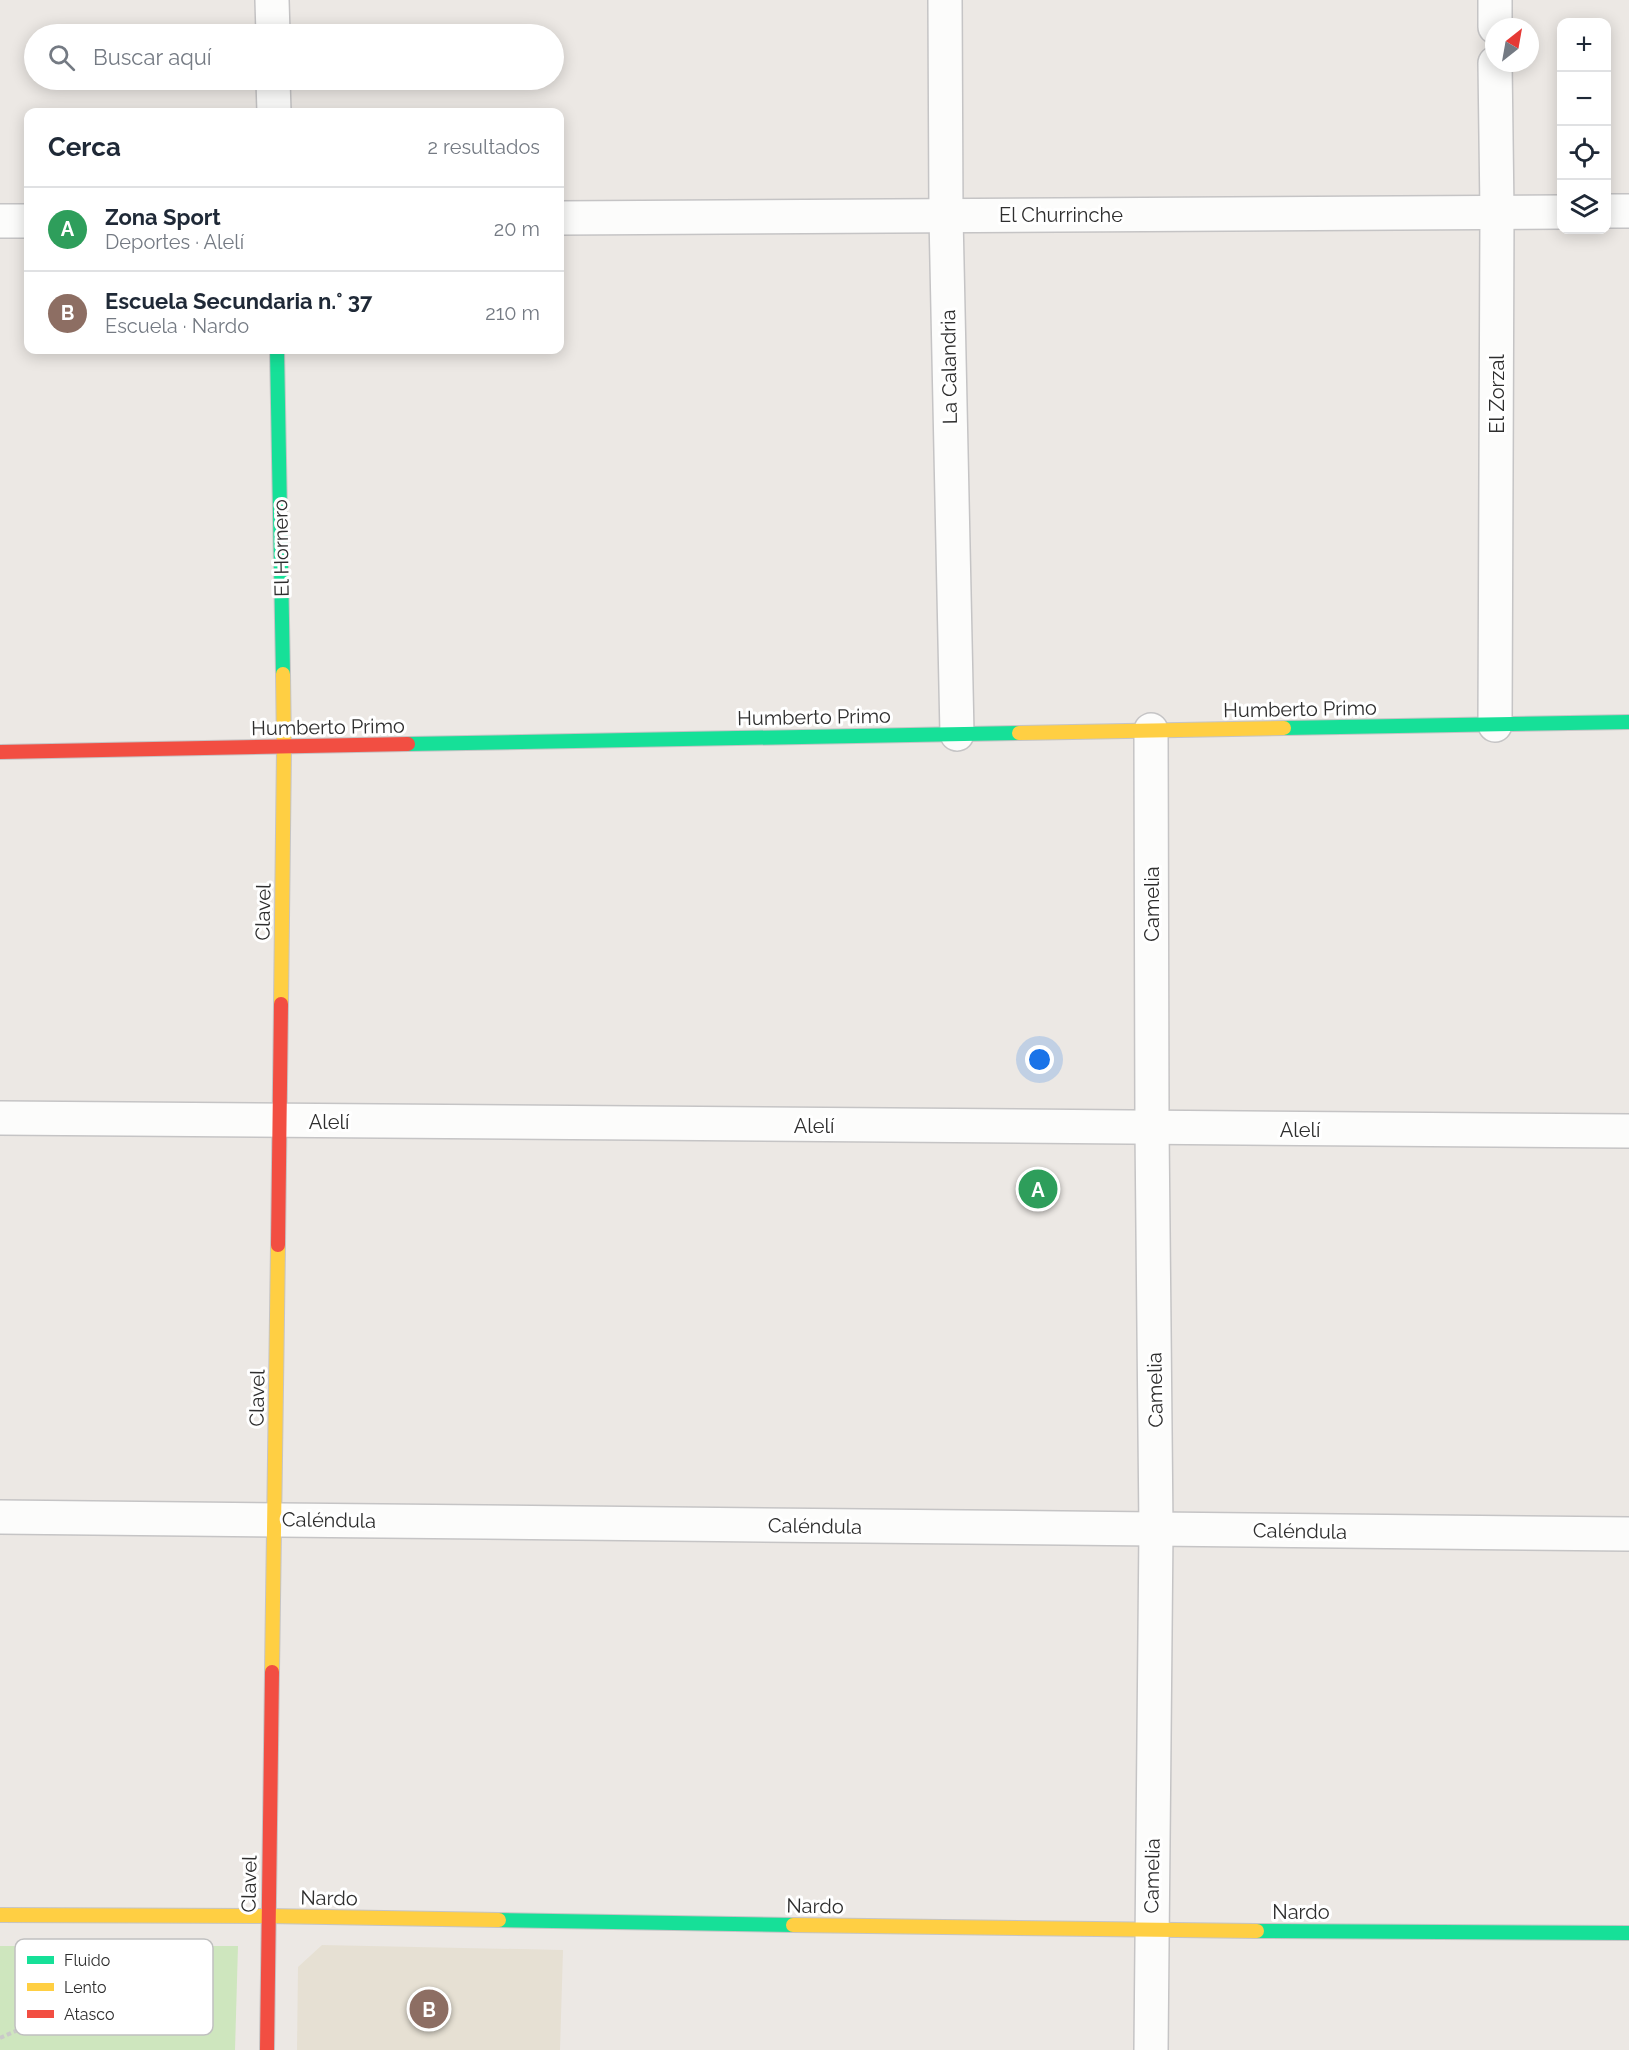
<!DOCTYPE html>
<html lang="es">
<head>
<meta charset="utf-8">
<style>
	body { margin:0; font-family:Raleway,sans-serif; background:#f6f6f7; color:#1f2937 }
	.controls { position:absolute; right:18px; top:18px; display:grid; overflow:hidden; border-radius:12px; box-shadow:0 3px 15px #0003 }
	.controls button { width:54px; height:54px; display:grid; place-items:center; padding:0; border:0; border-bottom:2px solid #e0e1e3; background:#fff; color:#1f2937; font:30px sans-serif }
	.compass { position:absolute; left:1485px; top:18px; width:54px; height:54px; border-radius:50%; background:#fff; box-shadow:0 3px 15px #0003; rotate:31deg }
	.you { position:absolute; left:1040px; top:1060px; width:21px; height:21px; margin:-15px; border:4px solid #fff; border-radius:50%; background:#1a73e8; box-shadow:0 0 0 9px #1a73e833 }
	.badge { display:grid; place-items:center; width:39px; height:39px; border-radius:50%; background:#2563eb; color:#fff; font-size:20px; font-weight:700 }
	.pin { position:absolute; translate:-50% -50%; border:3px solid #fff; box-shadow:0 2px 6px #0006 }
	.list { margin:0; padding:0; list-style:none }
	h2 { display:flex; justify-content:space-between; align-items:center; height:78px; margin:0; padding:0 24px; font-size:26px }
	h2 small { font-size:20px; font-weight:400; color:#747a83 }
	.list li { display:grid; grid-template-columns:39px 1fr auto; gap:18px; align-items:center; box-sizing:border-box; height:84px; padding:0 24px; border-top:2px solid #e0e1e3 }
	.list b { display:block; font-size:22px; white-space:nowrap }
	.list p { margin:0; font-size:20px; white-space:nowrap; color:#747a83 }
	.list em { font-size:20px; font-style:normal; color:#747a83 }
	.icon { flex:none; width:33px; height:33px; fill:none; stroke:currentColor; stroke-width:2; stroke-linecap:round; stroke-linejoin:round }
	.map { position:relative; flex:none; width:1629px; height:2050px; overflow:hidden }
	.search { position:absolute; background:#fff; box-shadow:0 3px 15px #0003; left:24px; top:24px; width:540px; height:66px; display:flex; align-items:center; gap:15px; box-sizing:border-box; padding:0 21px; border-radius:33px; color:#747a83; font-size:22px }
	.panel { position:absolute; background:#fff; box-shadow:0 3px 15px #0003; left:24px; top:108px; width:540px; height:246px; border-radius:12px }
	.map>svg:first-child { display:block }
	.education { fill:#e6e0d3 }
	.green { fill:#cee6be }
	.lines { fill:none; stroke-linecap:round; stroke-linejoin:round }
	.street-casing { stroke:#c5c4c5; stroke-width:36 }
	.fast-casing { stroke:#c5c4c5; stroke-width:16 }
	.slow-casing { stroke:#c5c4c5; stroke-width:16 }
	.jam-casing { stroke:#c5c4c5; stroke-width:16 }
	.path { stroke:#c9c9c8; stroke-width:4; stroke-dasharray:4.5 3; stroke-linecap:butt }
	.street { stroke:#fcfcfb; stroke-width:33 }
	.fast { stroke:#16e098; stroke-width:14 }
	.slow { stroke:#ffcf43; stroke-width:14 }
	.jam { stroke:#f24e42; stroke-width:14 }
	.labels { text-anchor:middle; dominant-baseline:central; stroke-width:6; stroke-linejoin:round; paint-order:stroke }
	.street-label { font-size:20px; fill:#2e2e2e; stroke:#fff }
	.key { fill:#fff; stroke:#c0c0c0; stroke-width:1.5 }
	.key-label { font-size:16px; fill:#2e2e2e }
</style>
</head>
<body>
<div class="map">
<svg width="1629" height="2050" viewBox="0 0 1629 2050">
	<rect width="100%" height="100%" fill="#ece8e4"/>
	<polygon class="education" points="322,1945 563,1950 560,2050 297,2050 298,1967"/>
	<polygon class="green" points="0,1946 238,1946 235,2050 0,2050"/>
	<g class="lines">
		<defs>
			<g id="street">
				<polyline points="272,0 273,34"/>
				<polyline points="945,0 946,216 957,734"/>
				<polyline points="1495,0 1495,27"/>
				<polyline points="273,80 274,112"/>
				<polyline points="1606,211 1629,211"/>
				<polyline points="560,218 1562,212"/>
				<polyline points="0,221 28,221"/>
				<polyline points="1495,725 1497,212 1495,63"/>
				<polyline points="0,1118 1629,1131"/>
				<polyline points="0,1517 1629,1534"/>
				<polyline points="1151,2050 1156,1529 1152,1129 1151,730"/>
			</g>
			<g id="fast">
				<polyline points="277,350 283,674"/>
				<polyline points="1284,728 1629,722"/>
				<polyline points="408,744 1019,733"/>
				<polyline points="499,1920 793,1925"/>
				<polyline points="1257,1931 1629,1933"/>
			</g>
			<g id="slow">
				<polyline points="1019,733 1284,728"/>
				<polyline points="281,1004 284,747 283,674"/>
				<polyline points="272,1672 278,1245"/>
				<polyline points="0,1915 268,1916 499,1920"/>
				<polyline points="793,1925 1257,1931"/>
			</g>
			<g id="jam">
				<polyline points="0,752 408,744"/>
				<polyline points="278,1245 281,1004"/>
				<polyline points="267,2050 272,1672"/>
			</g>
		</defs>
		<use href="#street" class="street-casing"/>
		<use href="#fast" class="fast-casing"/>
		<use href="#slow" class="slow-casing"/>
		<use href="#jam" class="jam-casing"/>
		<polyline class="path" points="0,2038 191,1952"/>
		<use href="#street" class="street"/>
		<use href="#fast" class="fast"/>
		<use href="#slow" class="slow"/>
		<use href="#jam" class="jam"/>
	</g>
	<g class="labels">
		<g class="street-label">
			<text x="1061" y="215">El Churrinche</text>
			<text transform="translate(949 367) rotate(-91)">La Calandria</text>
			<text transform="translate(1497 394) rotate(-90)">El Zorzal</text>
			<text transform="translate(281 548) rotate(-91)">El Hornero</text>
			<text transform="translate(1300 709) rotate(-1)">Humberto Primo</text>
			<text transform="translate(814 717) rotate(-1)">Humberto Primo</text>
			<text transform="translate(328 727) rotate(-1)">Humberto Primo</text>
			<text transform="translate(1152 904) rotate(-90)">Camelia</text>
			<text transform="translate(263 912) rotate(-89)">Clavel</text>
			<text x="329" y="1122">Alelí</text>
			<text x="814" y="1126">Alelí</text>
			<text x="1300" y="1130">Alelí</text>
			<text transform="translate(1155 1390) rotate(-91)">Camelia</text>
			<text transform="translate(257 1398) rotate(-89)">Clavel</text>
			<text transform="translate(329 1520) rotate(1)">Caléndula</text>
			<text transform="translate(815 1526) rotate(1)">Caléndula</text>
			<text transform="translate(1300 1531) rotate(1)">Caléndula</text>
			<text transform="translate(1152 1876) rotate(-89)">Camelia</text>
			<text transform="translate(249 1884) rotate(-89)">Clavel</text>
			<text transform="translate(329 1898) rotate(1)">Nardo</text>
			<text transform="translate(815 1906) rotate(1)">Nardo</text>
			<text x="1301" y="1912">Nardo</text>
		</g>
	</g>
	<rect x="15" y="1939" width="198" height="96" rx="9" class="key"/>
	<rect x="27" y="1956" width="27" height="8" fill="#16e098"/>
	<rect x="27" y="1983" width="27" height="8" fill="#ffcf43"/>
	<rect x="27" y="2010" width="27" height="8" fill="#f24e42"/>
	<g class="key-label">
		<text x="64" y="1966">Fluido</text>
		<text x="64" y="1993">Lento</text>
		<text x="64" y="2020">Atasco</text>
	</g>
</svg>
<div class="controls">
<button>+</button>
<button>−</button>
<button><svg class="icon" aria-label="locate" viewBox="0 0 24 24"><circle cx="12" cy="12" r="6"/><path d="M12 2v4M12 18v4M2 12h4M18 12h4"/></svg></button>
<button><svg class="icon" aria-label="layers" viewBox="0 0 24 24"><path d="M12 4l9 5-9 5-9-5zM3 14l9 5 9-5"/></svg></button>
</div>
<svg class="compass" viewBox="-18 -18 36 36"><path d="M0-13l5 13h-10z" fill="#e53935"/><path d="M0 13l5-13h-10z" fill="#747a83"/></svg>
<div class="you"></div>
<div class="pin badge" style="left:1038px;top:1189px;background:#2e9e5b">A</div>
<div class="pin badge" style="left:429px;top:2009px;background:#8d6e63">B</div>
<div class="search"><svg class="icon" aria-label="search" viewBox="0 0 24 24"><circle cx="10" cy="10" r="6"/><path d="M15 15l6 6"/></svg>Buscar aquí</div>
<section class="panel">
<h2>Cerca<small>2 resultados</small></h2>
<ul class="list">
<li><span class="badge" style="background:#2e9e5b">A</span><div><b>Zona Sport</b><p>Deportes · Alelí</p></div><em>20 m</em></li>
<li><span class="badge" style="background:#8d6e63">B</span><div><b>Escuela Secundaria n.° 37</b><p>Escuela · Nardo</p></div><em>210 m</em></li>
</ul>
</section>
</div>
</body>
</html>
